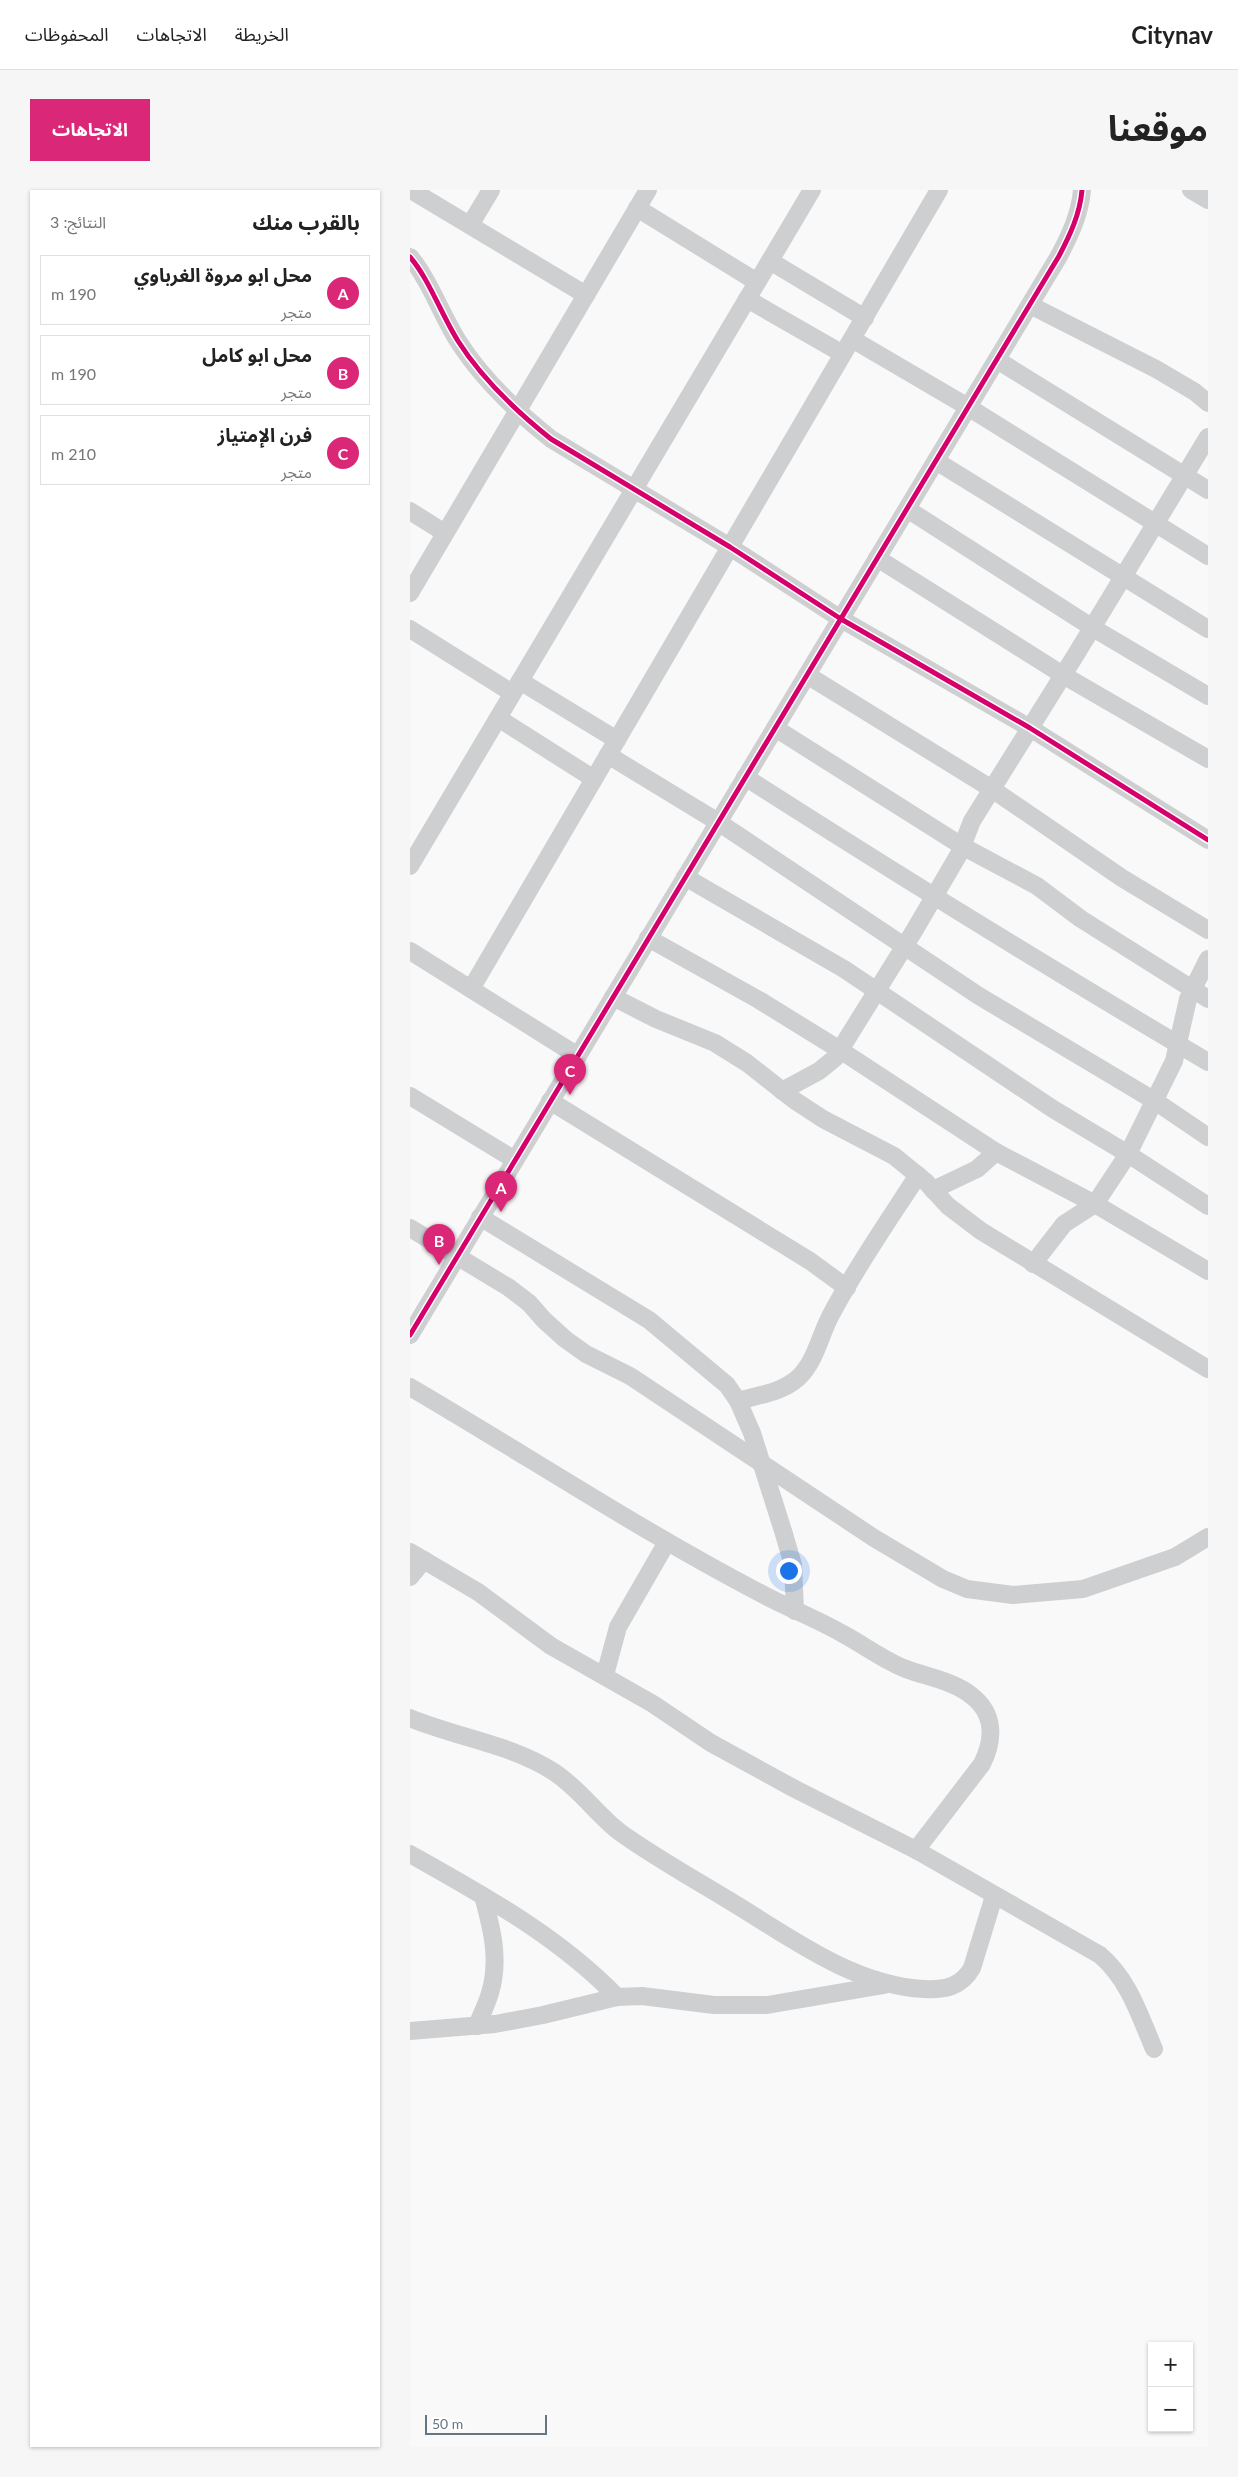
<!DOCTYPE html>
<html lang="ar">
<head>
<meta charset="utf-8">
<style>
	body { margin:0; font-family:Lato,"Noto Sans Arabic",sans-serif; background:#f6f6f6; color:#222; direction:rtl }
	.controls { position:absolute; right:15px; bottom:15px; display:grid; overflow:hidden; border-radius:0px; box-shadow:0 1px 4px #0004 }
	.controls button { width:45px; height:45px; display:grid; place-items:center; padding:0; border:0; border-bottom:1px solid #e0e0e0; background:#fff; color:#222; font:25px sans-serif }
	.scale { position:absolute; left:15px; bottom:12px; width:122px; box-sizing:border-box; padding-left:5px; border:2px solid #657683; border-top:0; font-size:14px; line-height:18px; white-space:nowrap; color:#657683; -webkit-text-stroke:4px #fff; paint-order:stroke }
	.you { position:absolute; left:378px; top:1380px; width:18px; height:18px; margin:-12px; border:4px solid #fff; border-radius:50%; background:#1a73e8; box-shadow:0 0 0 8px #1a73e833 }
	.badge { display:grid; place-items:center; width:32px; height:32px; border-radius:50%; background:#db2777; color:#fff; font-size:16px; font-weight:700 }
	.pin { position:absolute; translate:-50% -41px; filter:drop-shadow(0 1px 2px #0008) }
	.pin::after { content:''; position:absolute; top:26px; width:18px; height:15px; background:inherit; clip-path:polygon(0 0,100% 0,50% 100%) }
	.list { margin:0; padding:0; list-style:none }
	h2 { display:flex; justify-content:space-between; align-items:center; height:65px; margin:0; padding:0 20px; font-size:21px }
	h2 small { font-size:16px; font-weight:400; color:#767676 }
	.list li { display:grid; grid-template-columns:32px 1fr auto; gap:15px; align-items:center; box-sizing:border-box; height:70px; margin:0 10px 10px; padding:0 10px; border:1px solid #e0e0e0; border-radius:0px }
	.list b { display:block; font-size:19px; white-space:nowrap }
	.list p { margin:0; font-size:16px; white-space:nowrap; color:#767676 }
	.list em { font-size:16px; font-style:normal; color:#767676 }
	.map { position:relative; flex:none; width:798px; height:2257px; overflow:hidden; direction:ltr; border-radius:0px }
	header { display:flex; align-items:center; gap:30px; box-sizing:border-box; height:70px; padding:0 25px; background:#fff; border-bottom:1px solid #e0e0e0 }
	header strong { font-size:24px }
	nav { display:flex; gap:28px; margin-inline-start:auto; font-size:18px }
	.intro { display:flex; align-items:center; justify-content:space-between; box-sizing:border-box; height:120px; padding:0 30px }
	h1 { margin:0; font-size:35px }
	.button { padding:12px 22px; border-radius:0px; background:#db2777; color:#fff; font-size:18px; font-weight:700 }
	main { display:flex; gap:30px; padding:0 30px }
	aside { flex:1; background:#fff; border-radius:0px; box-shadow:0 1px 4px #0004 }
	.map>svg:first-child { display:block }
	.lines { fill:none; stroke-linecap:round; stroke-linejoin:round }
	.minor { stroke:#cecfd0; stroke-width:18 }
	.cycleway-casing { stroke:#fff; stroke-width:8 }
	.cycleway { stroke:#d6006c; stroke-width:5 }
</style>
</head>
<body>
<header>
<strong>Citynav</strong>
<nav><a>الخريطة</a><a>الاتجاهات</a><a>المحفوظات</a></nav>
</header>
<div class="intro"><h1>موقعنا</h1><a class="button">الاتجاهات</a></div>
<main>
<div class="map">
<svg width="798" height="2257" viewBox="0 0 798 2257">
	<rect width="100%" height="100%" fill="#f9f9f9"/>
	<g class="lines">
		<g class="minor">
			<polyline points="1,0 176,105"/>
			<polyline points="781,0 798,10"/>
			<polyline points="227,18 347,92"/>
			<polyline points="60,35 81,0"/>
			<path d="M0,67C19,89 32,126 48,151C72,189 106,221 141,249L320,357L431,429L620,538L798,650"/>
			<polyline points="360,71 455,128"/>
			<polyline points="337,109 433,164"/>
			<polyline points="620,115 746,179 785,202 798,213"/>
			<polyline points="442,149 558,217 798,366"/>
			<polyline points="587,170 798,300"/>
			<polyline points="526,271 798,439"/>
			<polyline points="497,319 683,438 798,506"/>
			<polyline points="0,321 35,343"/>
			<polyline points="467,368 653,485 798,569"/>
			<polyline points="0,403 238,0"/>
			<polyline points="0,439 102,503"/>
			<polyline points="397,485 582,599 712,688 798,740"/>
			<polyline points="110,491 207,550"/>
			<polyline points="88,528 184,589"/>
			<polyline points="365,538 552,656 627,696 671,729 798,809"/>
			<polyline points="198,565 308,632 569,806 745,911 798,947"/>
			<path d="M335,587C488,685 642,780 798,872"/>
			<polyline points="0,676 402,0"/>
			<polyline points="275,687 434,779 643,919 718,964 798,1016"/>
			<polyline points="238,748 349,810 430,860 586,962 685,1014 798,1081"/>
			<polyline points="0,761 168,866"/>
			<polyline points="61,799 529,0"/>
			<polyline points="203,807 246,829 305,853 337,873 384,910 413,929 484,966 516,992 538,1016 571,1041 798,1179"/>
			<polyline points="372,901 409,881 425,868 504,741 549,664 562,631 665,466 798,247"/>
			<polyline points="0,906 105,970"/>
			<polyline points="140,911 400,1071 437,1098"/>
			<polyline points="523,1000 567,979 586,962"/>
			<polyline points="70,1027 239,1130 317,1195 328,1211 342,1243 374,1344 383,1375 385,1421"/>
			<polyline points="0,1038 98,1097 119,1113 134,1130 155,1149 176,1164 220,1186 464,1348 533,1389 557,1399 603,1405 673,1399 765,1367 798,1347"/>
			<polyline points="623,1074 654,1034 685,1014 718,964 764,871 778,809 798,769"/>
			<path d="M0,1145L649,66C660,45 670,24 672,0"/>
			<path d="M0,1197C118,1266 231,1341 352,1404C378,1418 407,1429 433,1444C454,1455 473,1470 496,1479C517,1487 544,1491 562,1506C585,1524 584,1550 572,1574L506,1660"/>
			<path d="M328,1211C348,1205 371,1203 388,1188C407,1170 410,1143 423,1121C448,1074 479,1030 508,985"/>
			<path d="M0,1362L68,1402L141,1456L243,1514L301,1553L385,1599L506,1660L690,1765C719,1790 729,1824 744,1859"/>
			<polyline points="0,1387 14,1370"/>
			<polyline points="195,1485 208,1437 257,1352"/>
			<path d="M0,1528C48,1548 101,1554 144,1582C171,1600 188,1626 211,1643C246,1668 284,1689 320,1711C380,1747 442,1795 514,1799C535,1800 551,1797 562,1778L584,1706"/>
			<path d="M0,1664C73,1705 148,1746 207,1807"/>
			<path d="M67,1836C71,1825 77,1814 80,1803C90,1770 82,1739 73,1706"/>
			<polyline points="0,1841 85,1834 133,1825 207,1807 232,1806 304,1815 357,1815 474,1795"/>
		</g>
		<defs>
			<g id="cycleway">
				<path d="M0,67C19,89 32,126 48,151C72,189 106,221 141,249L320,357L431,429L620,538L798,650"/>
				<path d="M0,1145L649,66C660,45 670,24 672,0"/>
			</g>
		</defs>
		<use href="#cycleway" class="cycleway-casing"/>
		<use href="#cycleway" class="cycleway"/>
	</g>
</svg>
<div class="controls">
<button>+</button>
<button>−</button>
</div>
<div class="scale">50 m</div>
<div class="you"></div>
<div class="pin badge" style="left:91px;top:1022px">A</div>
<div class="pin badge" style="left:29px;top:1075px">B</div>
<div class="pin badge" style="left:160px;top:905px">C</div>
</div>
<aside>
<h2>بالقرب منك<small>النتائج: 3</small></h2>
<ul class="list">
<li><span class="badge">A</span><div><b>محل ابو مروة الغرباوي</b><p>متجر</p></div><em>190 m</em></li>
<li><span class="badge">B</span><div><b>محل ابو كامل</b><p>متجر</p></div><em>190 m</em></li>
<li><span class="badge">C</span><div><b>فرن الإمتياز</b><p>متجر</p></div><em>210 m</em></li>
</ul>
</aside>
</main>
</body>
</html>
